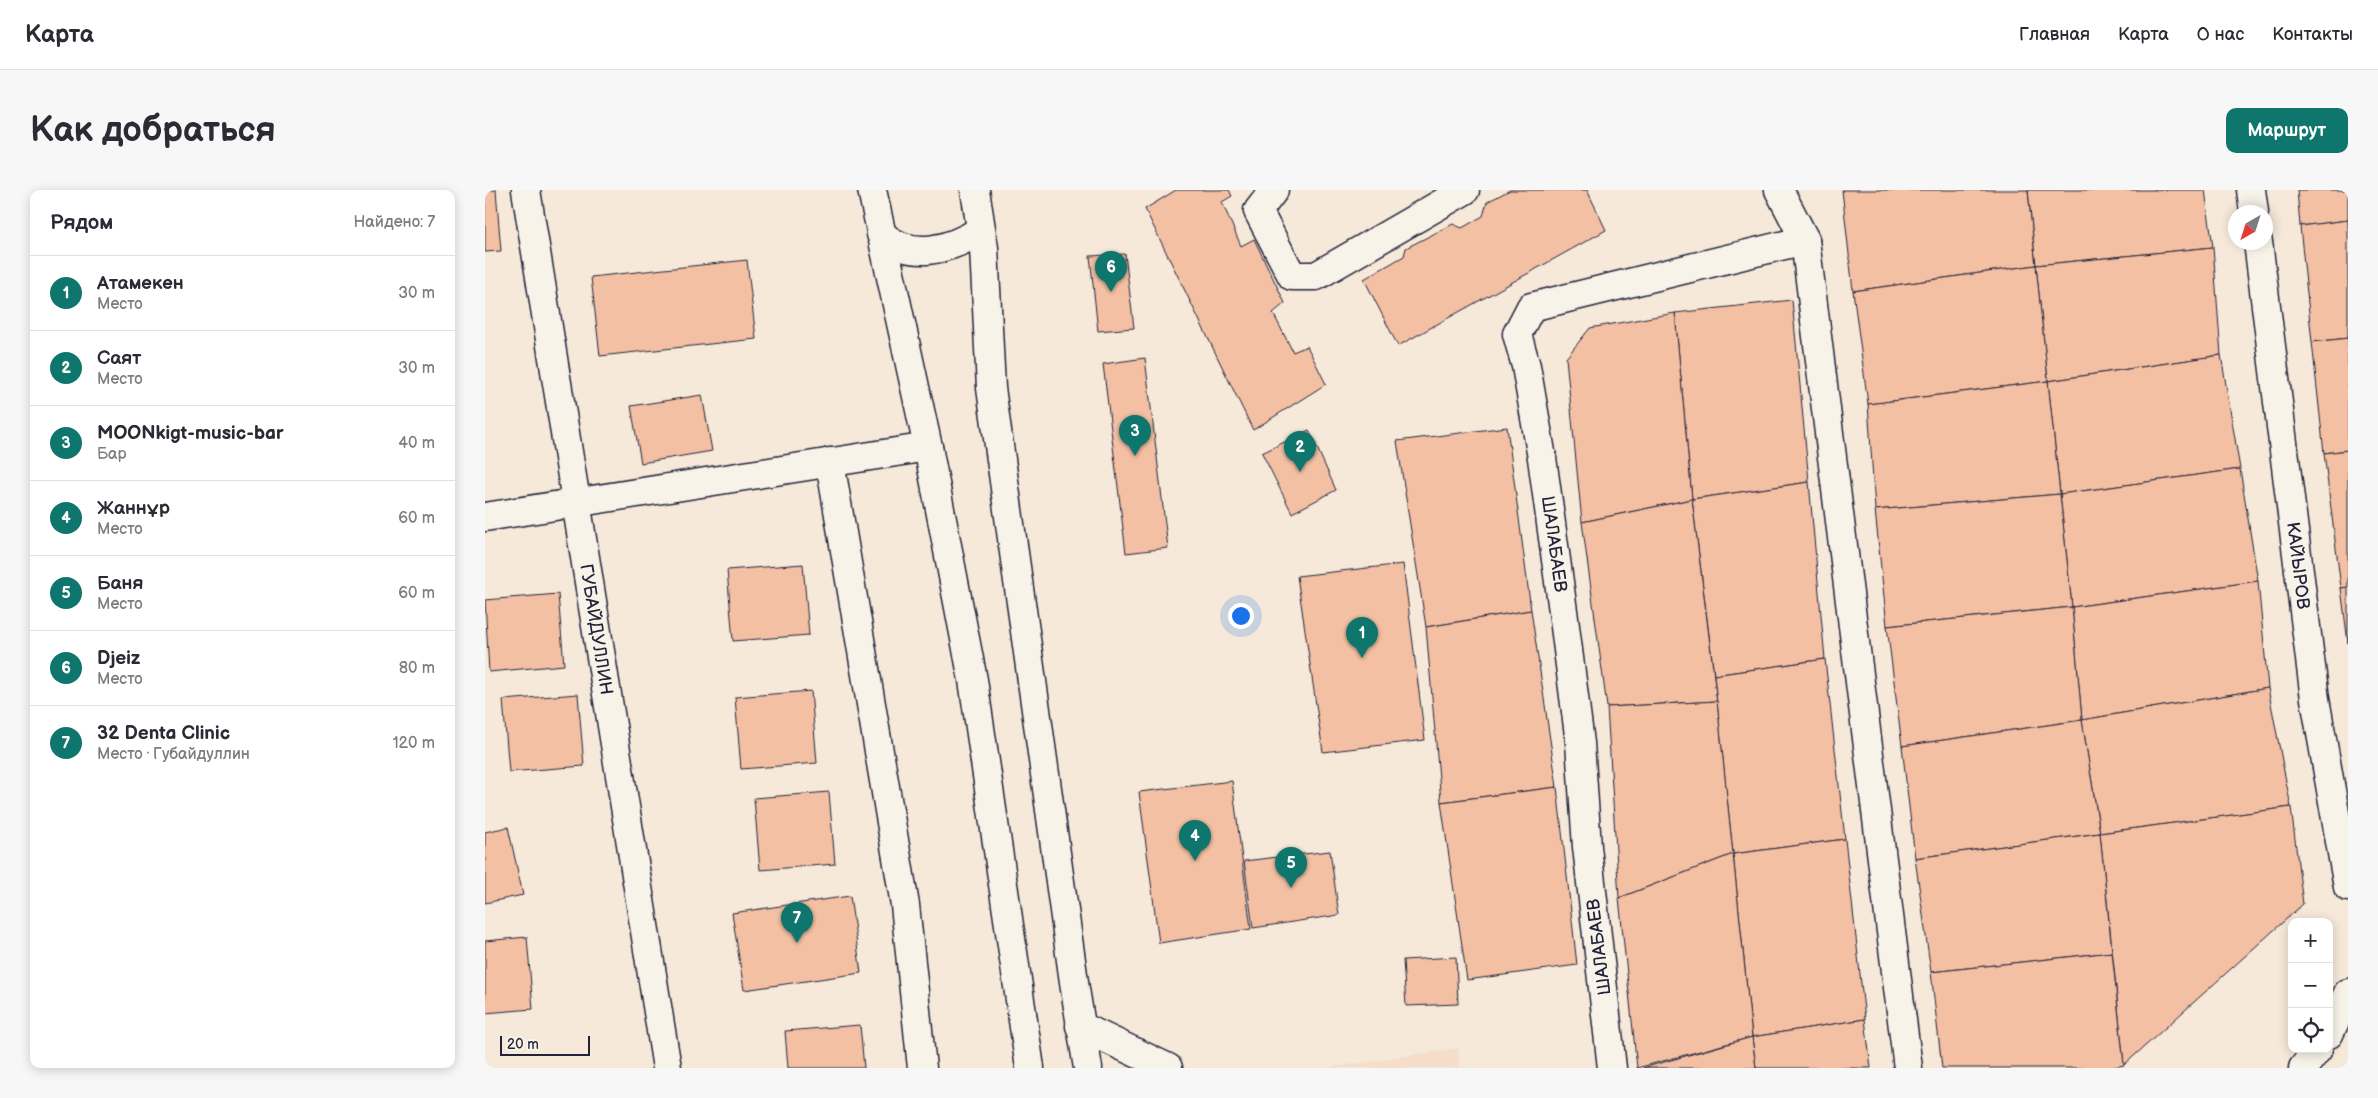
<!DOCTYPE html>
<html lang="ru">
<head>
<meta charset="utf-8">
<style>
	body { margin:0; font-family:"Balsamiq Sans",sans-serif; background:#f7f7f7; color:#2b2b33 }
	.controls { position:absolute; right:15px; bottom:15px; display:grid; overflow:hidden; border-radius:10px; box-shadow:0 2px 12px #0003 }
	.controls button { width:45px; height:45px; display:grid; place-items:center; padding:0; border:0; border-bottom:1px solid #e1e1e2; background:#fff; color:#2b2b33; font:25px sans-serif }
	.compass { position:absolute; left:1743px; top:15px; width:45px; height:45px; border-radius:50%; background:#fff; box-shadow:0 2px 12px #0003; rotate:219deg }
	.scale { position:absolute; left:15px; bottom:12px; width:90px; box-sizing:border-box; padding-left:5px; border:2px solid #22223b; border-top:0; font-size:14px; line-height:18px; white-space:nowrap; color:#22223b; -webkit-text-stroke:4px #f7f3e8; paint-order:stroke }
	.you { position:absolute; left:755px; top:425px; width:18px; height:18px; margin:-12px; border:4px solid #fff; border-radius:50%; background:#1a73e8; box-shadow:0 0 0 8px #1a73e833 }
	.badge { display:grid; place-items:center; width:32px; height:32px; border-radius:50%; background:#0f766e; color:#fff; font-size:16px; font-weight:700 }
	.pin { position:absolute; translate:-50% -41px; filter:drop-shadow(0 1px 2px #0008) }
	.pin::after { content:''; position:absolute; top:26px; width:18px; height:15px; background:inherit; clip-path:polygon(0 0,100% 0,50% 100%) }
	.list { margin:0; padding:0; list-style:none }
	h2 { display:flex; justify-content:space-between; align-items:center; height:65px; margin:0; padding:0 20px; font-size:21px }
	h2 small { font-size:16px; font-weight:400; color:#7c7c81 }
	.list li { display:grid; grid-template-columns:32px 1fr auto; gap:15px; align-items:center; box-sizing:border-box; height:75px; padding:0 20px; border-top:1px solid #e1e1e2 }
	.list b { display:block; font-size:19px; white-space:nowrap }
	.list p { margin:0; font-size:16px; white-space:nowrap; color:#7c7c81 }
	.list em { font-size:16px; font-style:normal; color:#7c7c81 }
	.icon { flex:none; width:28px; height:28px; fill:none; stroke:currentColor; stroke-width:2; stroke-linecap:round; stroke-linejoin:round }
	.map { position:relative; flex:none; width:1863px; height:878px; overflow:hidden; border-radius:10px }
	header { display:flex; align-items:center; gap:30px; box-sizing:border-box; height:70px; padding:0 25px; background:#fff; border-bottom:1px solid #e1e1e2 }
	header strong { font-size:24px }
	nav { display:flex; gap:28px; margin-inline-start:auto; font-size:18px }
	.intro { display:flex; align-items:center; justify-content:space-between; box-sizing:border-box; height:120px; padding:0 30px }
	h1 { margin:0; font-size:35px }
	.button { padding:12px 22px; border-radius:10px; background:#0f766e; color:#fff; font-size:18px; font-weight:700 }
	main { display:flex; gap:30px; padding:0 30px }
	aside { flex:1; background:#fff; border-radius:10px; box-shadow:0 2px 12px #0003 }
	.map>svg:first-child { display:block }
	.built { fill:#f5ddca }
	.building { fill:#f3c0a3; stroke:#22223b }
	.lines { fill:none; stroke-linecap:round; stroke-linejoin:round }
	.minor-casing { stroke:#22223b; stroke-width:31 }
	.minor { stroke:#f7f3e8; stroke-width:28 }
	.labels { text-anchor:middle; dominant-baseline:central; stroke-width:5; stroke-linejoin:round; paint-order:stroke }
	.street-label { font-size:18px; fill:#22223b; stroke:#f7f3e8 }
</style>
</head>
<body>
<header>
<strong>Карта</strong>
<nav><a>Главная</a><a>Карта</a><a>О нас</a><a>Контакты</a></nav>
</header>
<div class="intro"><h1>Как добраться</h1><a class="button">Маршрут</a></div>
<main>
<aside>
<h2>Рядом<small>Найдено: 7</small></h2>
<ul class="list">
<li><span class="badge">1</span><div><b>Атамекен</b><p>Место</p></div><em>30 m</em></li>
<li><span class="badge">2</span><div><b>Саят</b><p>Место</p></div><em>30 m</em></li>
<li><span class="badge">3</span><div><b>MOONkigt-music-bar</b><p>Бар</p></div><em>40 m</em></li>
<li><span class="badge">4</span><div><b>Жаннұр</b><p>Место</p></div><em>60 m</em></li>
<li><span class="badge">5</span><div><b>Баня</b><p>Место</p></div><em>60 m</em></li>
<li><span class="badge">6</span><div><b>Djeiz</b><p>Место</p></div><em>80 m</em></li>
<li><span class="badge">7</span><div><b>32 Denta Clinic</b><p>Место · Губайдуллин</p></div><em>120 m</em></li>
</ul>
</aside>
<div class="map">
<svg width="1863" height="878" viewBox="0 0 1863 878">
	<rect width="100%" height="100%" fill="#f6e9da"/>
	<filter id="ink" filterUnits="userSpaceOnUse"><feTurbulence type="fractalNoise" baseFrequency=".02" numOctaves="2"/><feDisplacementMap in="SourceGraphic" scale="10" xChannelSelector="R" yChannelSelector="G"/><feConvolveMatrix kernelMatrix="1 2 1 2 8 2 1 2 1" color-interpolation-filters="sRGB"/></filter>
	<g filter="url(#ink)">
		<polygon class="built" points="973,858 975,878 841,878"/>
		<g class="building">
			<polygon points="0,0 11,0 16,61 0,62"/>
			<polygon points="691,0 744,0 747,6 737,12 756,56 769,49 800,113 788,123 808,162 822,156 841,194 768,240 660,19"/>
			<polygon points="1025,0 1102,0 1121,40 913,156 879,89 919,66 921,58 968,34 977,38 998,26 1002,12"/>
			<polygon points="1357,0 1543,0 1551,75 1368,101"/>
			<polygon points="1543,0 1720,0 1728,57 1551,75"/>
			<polygon points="1812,0 1863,0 1863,30 1815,36"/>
			<polygon points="1863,30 1863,148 1827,152 1815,36"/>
			<polygon points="1728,57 1736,165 1563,191 1551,75"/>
			<polygon points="640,64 649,138 613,141 605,66"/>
			<polygon points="262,70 271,149 115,166 106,87"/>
			<polygon points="1551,75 1563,191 1383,214 1368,101"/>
			<polygon points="1307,110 1324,292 1207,309 1190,123"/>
			<polygon points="1190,123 1207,309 1097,332 1081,168 1105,138"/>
			<polygon points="1863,148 1863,260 1839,263 1827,152"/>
			<polygon points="1736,165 1755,279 1575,304 1563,191"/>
			<polygon points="660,168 683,358 641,363 618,174"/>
			<polygon points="1563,191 1575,304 1390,320 1383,214"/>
			<polygon points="217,205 227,261 156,273 146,216"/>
			<polygon points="1022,237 1046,420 941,437 912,251"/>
			<polygon points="824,240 851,300 807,323 777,263"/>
			<polygon points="1863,260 1863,397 1856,398 1839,263"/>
			<polygon points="1755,279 1773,391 1587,417 1575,304"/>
			<polygon points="1324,292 1340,469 1229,485 1207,309"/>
			<polygon points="1575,304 1587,417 1402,436 1390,320"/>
			<polygon points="1207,309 1232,511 1122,517 1097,332"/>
			<polygon points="318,374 324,445 248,451 242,380"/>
			<polygon points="918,374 940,550 838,562 812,386"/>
			<polygon points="1773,391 1783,498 1597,530 1587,417"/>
			<polygon points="1863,397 1863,453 1856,398"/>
			<polygon points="73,404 79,475 4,482 0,410"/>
			<polygon points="1587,417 1597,530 1417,556 1402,436"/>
			<polygon points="1046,420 1072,597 956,612 941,437"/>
			<polygon points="1340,469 1360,649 1248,664 1229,485"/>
			<polygon points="1783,498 1806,617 1615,643 1597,530"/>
			<polygon points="326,501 332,573 256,579 250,507"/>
			<polygon points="93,504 99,576 24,582 18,510"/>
			<polygon points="1232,511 1248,664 1134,708 1122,517"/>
			<polygon points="1597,530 1615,643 1430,668 1417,556"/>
			<polygon points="747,591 766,739 674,753 654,602"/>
			<polygon points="1072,597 1092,775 982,790 956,612"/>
			<polygon points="344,602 350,674 275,680 269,608"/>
			<polygon points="1806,617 1818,714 1639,875 1615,643"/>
			<polygon points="23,637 38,705 0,713 0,642"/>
			<polygon points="1615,643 1627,762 1446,782 1430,668"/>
			<polygon points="1360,649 1380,829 1267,847 1248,664"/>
			<polygon points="845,661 854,725 768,738 759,671"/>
			<polygon points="1248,664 1267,847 1152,878 1134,708"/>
			<polygon points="365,706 376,783 259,800 247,723"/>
			<polygon points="42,747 48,819 0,823 0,751"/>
			<polygon points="1627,762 1639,875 1625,878 1457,878 1446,782"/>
			<polygon points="971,767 973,814 921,816 918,770"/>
			<polygon points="1380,829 1386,878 1271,878 1267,847"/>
			<polygon points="375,835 379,878 303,878 300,841"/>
			<polygon points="1267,847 1271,878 1158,878"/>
		</g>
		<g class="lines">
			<defs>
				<g id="minor">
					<path id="s1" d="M41,0L182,878"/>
					<polyline points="387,0 443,257 488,490 545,878"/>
					<polyline points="490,0 499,58 506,198 590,799 603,878"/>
					<polyline points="789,0 773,21 807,86 831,86 980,0"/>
					<polyline points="1294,0 1320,50 1423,878"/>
					<polyline points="1766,0 1769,22"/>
					<path d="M396,44C426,71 465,60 496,40"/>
					<path id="s2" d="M1773,52L1830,509L1863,697"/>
					<polyline points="345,272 420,715 437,878"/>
					<polyline points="0,327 443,257"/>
					<polyline points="595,836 683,878"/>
					<polyline points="1844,844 1863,803"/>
					<polyline points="1127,878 1102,657 1095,553 1078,421 1057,268 1041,176 1032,144 1046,117 1320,50"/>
					<polyline points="1818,878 1833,859"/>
				</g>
			</defs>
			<use href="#minor" class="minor-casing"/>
			<use href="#minor" class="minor"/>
		</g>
	</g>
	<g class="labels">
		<g class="street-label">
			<text transform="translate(1069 354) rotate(82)">ШАЛАБАЕВ</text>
			<text stroke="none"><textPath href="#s2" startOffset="326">КАЙЫРОВ</textPath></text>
			<text stroke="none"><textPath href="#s1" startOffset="445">ГУБАЙДУЛЛИН</textPath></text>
			<text transform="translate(1114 757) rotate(-97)">ШАЛАБАЕВ</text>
		</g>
	</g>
</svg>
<div class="controls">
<button>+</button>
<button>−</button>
<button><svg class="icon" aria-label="locate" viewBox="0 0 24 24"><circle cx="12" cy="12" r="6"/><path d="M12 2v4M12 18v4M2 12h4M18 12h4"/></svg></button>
</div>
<svg class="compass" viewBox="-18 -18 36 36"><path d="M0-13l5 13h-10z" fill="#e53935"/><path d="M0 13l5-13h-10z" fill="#7c7c81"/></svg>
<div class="scale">20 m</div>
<div class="you"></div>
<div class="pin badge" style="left:877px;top:468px">1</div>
<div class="pin badge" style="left:815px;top:282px">2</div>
<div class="pin badge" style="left:650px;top:266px">3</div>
<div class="pin badge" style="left:710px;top:671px">4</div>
<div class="pin badge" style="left:806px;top:698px">5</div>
<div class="pin badge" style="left:626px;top:102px">6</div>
<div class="pin badge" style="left:312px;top:753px">7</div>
</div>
</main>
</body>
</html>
